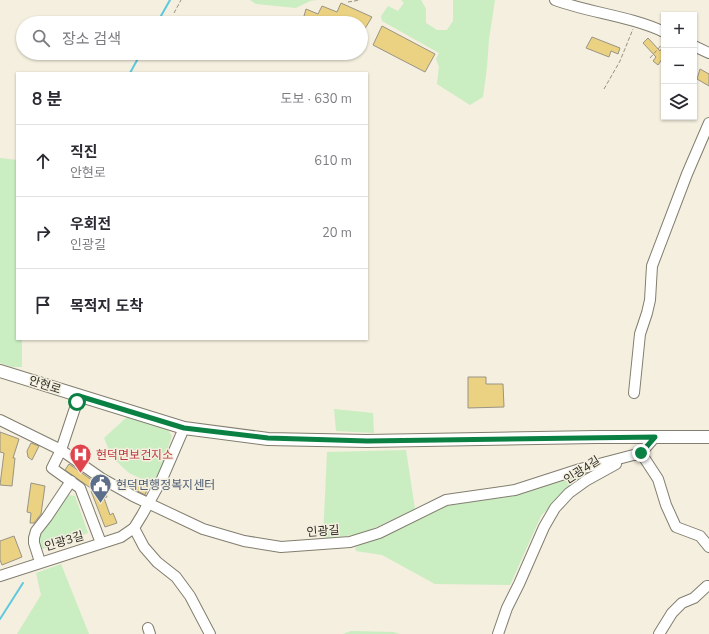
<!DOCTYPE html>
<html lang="ko">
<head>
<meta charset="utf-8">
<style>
	body { margin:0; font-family:"Nunito Sans","Noto Sans KR",sans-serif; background:#f2f2f3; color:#2b2b33 }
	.controls { position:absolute; right:12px; top:12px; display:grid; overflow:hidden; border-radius:0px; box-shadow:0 1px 3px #0004 }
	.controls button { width:36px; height:36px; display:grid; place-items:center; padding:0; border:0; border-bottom:1px solid #e1e1e2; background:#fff; color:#2b2b33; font:20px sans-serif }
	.stop { position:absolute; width:12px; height:12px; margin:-9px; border:3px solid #0b8043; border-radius:50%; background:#fff }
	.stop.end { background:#0b8043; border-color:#fff; box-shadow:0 1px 4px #0008 }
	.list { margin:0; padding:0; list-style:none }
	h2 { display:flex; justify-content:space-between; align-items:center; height:52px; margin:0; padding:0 16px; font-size:17px }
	h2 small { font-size:13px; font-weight:400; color:#7c7c81 }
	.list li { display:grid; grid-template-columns:26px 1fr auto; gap:12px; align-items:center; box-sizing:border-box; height:72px; padding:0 16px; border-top:1px solid #e1e1e2 }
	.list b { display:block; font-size:15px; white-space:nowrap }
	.list p { margin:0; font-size:13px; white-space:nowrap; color:#7c7c81 }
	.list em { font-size:13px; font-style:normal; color:#7c7c81 }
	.icon { flex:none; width:22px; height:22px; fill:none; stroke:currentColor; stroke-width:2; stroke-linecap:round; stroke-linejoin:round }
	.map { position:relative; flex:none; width:709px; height:634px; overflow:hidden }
	.search { position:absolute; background:#fff; box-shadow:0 1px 3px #0004; left:16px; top:16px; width:352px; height:44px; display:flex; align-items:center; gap:10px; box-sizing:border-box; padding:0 14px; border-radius:22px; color:#7c7c81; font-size:15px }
	.panel { position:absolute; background:#fff; box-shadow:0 1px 3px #0004; left:16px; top:72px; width:352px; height:268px; border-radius:0px }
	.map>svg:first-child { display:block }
	.green { fill:#caedc2 }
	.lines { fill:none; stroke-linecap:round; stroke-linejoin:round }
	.stream { stroke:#5dc8df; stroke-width:2 }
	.building { fill:#ebd182; stroke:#999485 }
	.minor-casing { stroke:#827e6f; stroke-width:12 }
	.major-casing { stroke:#827e6f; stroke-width:14 }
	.path { stroke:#959185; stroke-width:1; stroke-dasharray:4 2; stroke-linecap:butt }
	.minor { stroke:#fff; stroke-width:10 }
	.major { stroke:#fff; stroke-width:12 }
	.route { stroke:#0b8043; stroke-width:5 }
	.labels { text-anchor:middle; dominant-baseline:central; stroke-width:3; stroke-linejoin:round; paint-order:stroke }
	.street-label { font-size:12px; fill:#2e2c26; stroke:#f4efde }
	.health-label { font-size:12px; fill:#be3a42; stroke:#f4efde; text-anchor:start }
	.service-label { font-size:12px; fill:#4e5e75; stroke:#f4efde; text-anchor:start }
</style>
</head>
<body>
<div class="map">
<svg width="709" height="634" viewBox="0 0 709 634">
	<rect width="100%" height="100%" fill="#f4efde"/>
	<g class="green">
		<polygon points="250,0 317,0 310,1 296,8 256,4"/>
		<polygon points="401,0 421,0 426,9 426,23 437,30 447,30 453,21 453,0 495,0 489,39 487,67 483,97 470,105 437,84 439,67 436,59 439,53 382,21 381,16 388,6 398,11 404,3"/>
		<polygon points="0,158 17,160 17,339 22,339 22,367 12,367 0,363"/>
		<polygon points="334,409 373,413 374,433 336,431"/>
		<polygon points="127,417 167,429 172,436 155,485 129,473 112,457 104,438"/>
		<polygon points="406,450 415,509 361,534 323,539 327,452"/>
		<polygon points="579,474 581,479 565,490 541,516 510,585 435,584 382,555 356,551 355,547 444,506 518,495"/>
		<path d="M69,495L75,496L88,533L43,549C37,546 36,538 39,533C46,520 57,508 65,496Z"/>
		<polygon points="61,564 89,634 17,634 41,595 36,573"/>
		<polygon points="351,631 393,632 400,634 343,634"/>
	</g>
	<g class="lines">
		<g class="stream">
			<polyline points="157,23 170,0"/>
			<polyline points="130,73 141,53"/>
			<polyline points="0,619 23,583"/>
		</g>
	</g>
	<g class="building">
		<polygon points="341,3 372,17 361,35 361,23 302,23 306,9 318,14 322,6 337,12"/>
		<polygon points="382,26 435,54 425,72 373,45"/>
		<polygon points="592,37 620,48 618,54 611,51 609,57 586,48"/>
		<polygon points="648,38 660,51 664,45 664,56 658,65 653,61 656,57 643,43"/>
		<polygon points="700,69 709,74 709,86 697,79"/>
		<polygon points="468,377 486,377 486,384 503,384 504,407 468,408"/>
		<polygon points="0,432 19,439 13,458 15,458 12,486 0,485 4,453 0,452"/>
		<polygon points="31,443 39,446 32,460 28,457 27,451"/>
		<polygon points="69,464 96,483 92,489 65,470"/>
		<polygon points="136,479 149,485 145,495 132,488"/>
		<polygon points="31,483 45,486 41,514 34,523 30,523 31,513 27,512"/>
		<polygon points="104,487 107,497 104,498 110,515 113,513 117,523 105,527 91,491"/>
		<polygon points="14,536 22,557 2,565 0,560 0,541"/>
	</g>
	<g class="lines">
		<defs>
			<g id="minor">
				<path d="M555,0C590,13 630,16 664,32"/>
				<polyline points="694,46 709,53"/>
				<polyline points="634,393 640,334 647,313 650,300 652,266 687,174 709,123"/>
				<polyline points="79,396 61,450 52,468 80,488 101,543"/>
				<polyline points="0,420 61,450 101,478 133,496 203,529 244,541 281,547 350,542 379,533 446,500 515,490 580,469 641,453 655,437"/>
				<polyline points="635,455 641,453 658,479 666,505 676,527 700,536 709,547"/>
				<polyline points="134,528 144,547 157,562 176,577 190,596 210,634"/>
				<polyline points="40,562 34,543 34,538 36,531 47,517 71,481"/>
				<polyline points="0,576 121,537 134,528 142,515 162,479 184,428"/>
				<polyline points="148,628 150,634"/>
				<polyline points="498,634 507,608 519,584 544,527 555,508 569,493 587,480 616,464"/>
				<polyline points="659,634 672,613 682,603 694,598 707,586 709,586"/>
			</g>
			<polyline id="major" points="0,371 184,428 268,439 367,441 596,437 709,437"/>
		</defs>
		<use href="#minor" class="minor-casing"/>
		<use href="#major" class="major-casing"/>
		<g class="path">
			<polyline points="348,2 360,0"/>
			<polyline points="174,13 181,0"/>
			<polyline points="650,58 664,42"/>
			<polyline points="604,89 620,61 633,29"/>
		</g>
		<use href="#minor" class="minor"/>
		<use href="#major" class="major"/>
	</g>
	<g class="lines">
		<polyline class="route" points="77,402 79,396 184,428 268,438 367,441 655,437 641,453"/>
	</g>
	<defs>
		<symbol id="hospital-pin" viewBox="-11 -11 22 30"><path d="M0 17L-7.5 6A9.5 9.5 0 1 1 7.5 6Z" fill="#e0444e" stroke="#f4efde"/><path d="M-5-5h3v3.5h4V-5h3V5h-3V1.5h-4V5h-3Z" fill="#fff"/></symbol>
		<symbol id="civic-pin" viewBox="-11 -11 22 30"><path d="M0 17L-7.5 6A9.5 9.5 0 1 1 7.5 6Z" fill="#5c6f8a" stroke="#f4efde"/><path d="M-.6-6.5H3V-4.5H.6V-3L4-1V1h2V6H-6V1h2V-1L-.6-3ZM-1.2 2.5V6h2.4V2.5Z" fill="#fff"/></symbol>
	</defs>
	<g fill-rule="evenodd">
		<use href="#hospital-pin" x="68" y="442" width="25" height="34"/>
		<use href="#civic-pin" x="88" y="472" width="25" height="34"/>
	</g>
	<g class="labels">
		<g class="street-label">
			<text transform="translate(45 385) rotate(18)">안현로</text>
			<text transform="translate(582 470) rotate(-33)">인광4길</text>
			<text transform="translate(323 531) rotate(-4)">인광길</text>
			<text transform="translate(64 541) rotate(-17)">인광3길</text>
		</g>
		<g class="health-label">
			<text x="96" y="455">현덕면보건지소</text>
		</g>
		<g class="service-label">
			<text x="116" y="485">현덕면행정복지센터</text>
		</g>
	</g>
</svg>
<div class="controls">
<button>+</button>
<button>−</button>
<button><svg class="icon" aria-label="layers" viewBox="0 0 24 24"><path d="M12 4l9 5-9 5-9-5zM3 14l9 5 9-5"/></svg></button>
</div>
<div class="stop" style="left:77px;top:402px"></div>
<div class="stop end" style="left:641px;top:453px"></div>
<div class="search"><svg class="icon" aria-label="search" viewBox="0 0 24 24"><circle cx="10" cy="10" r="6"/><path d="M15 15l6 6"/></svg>장소 검색</div>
<section class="panel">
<h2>8 분<small>도보 · 630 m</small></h2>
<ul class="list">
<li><svg class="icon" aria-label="ahead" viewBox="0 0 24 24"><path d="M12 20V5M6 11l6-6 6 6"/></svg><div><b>직진</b><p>안현로</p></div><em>610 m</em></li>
<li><svg class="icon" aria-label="right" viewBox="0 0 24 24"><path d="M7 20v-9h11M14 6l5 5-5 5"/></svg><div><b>우회전</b><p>인광길</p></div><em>20 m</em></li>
<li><svg class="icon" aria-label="arrive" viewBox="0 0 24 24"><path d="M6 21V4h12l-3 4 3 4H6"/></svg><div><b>목적지 도착</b></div></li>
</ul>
</section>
</div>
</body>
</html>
